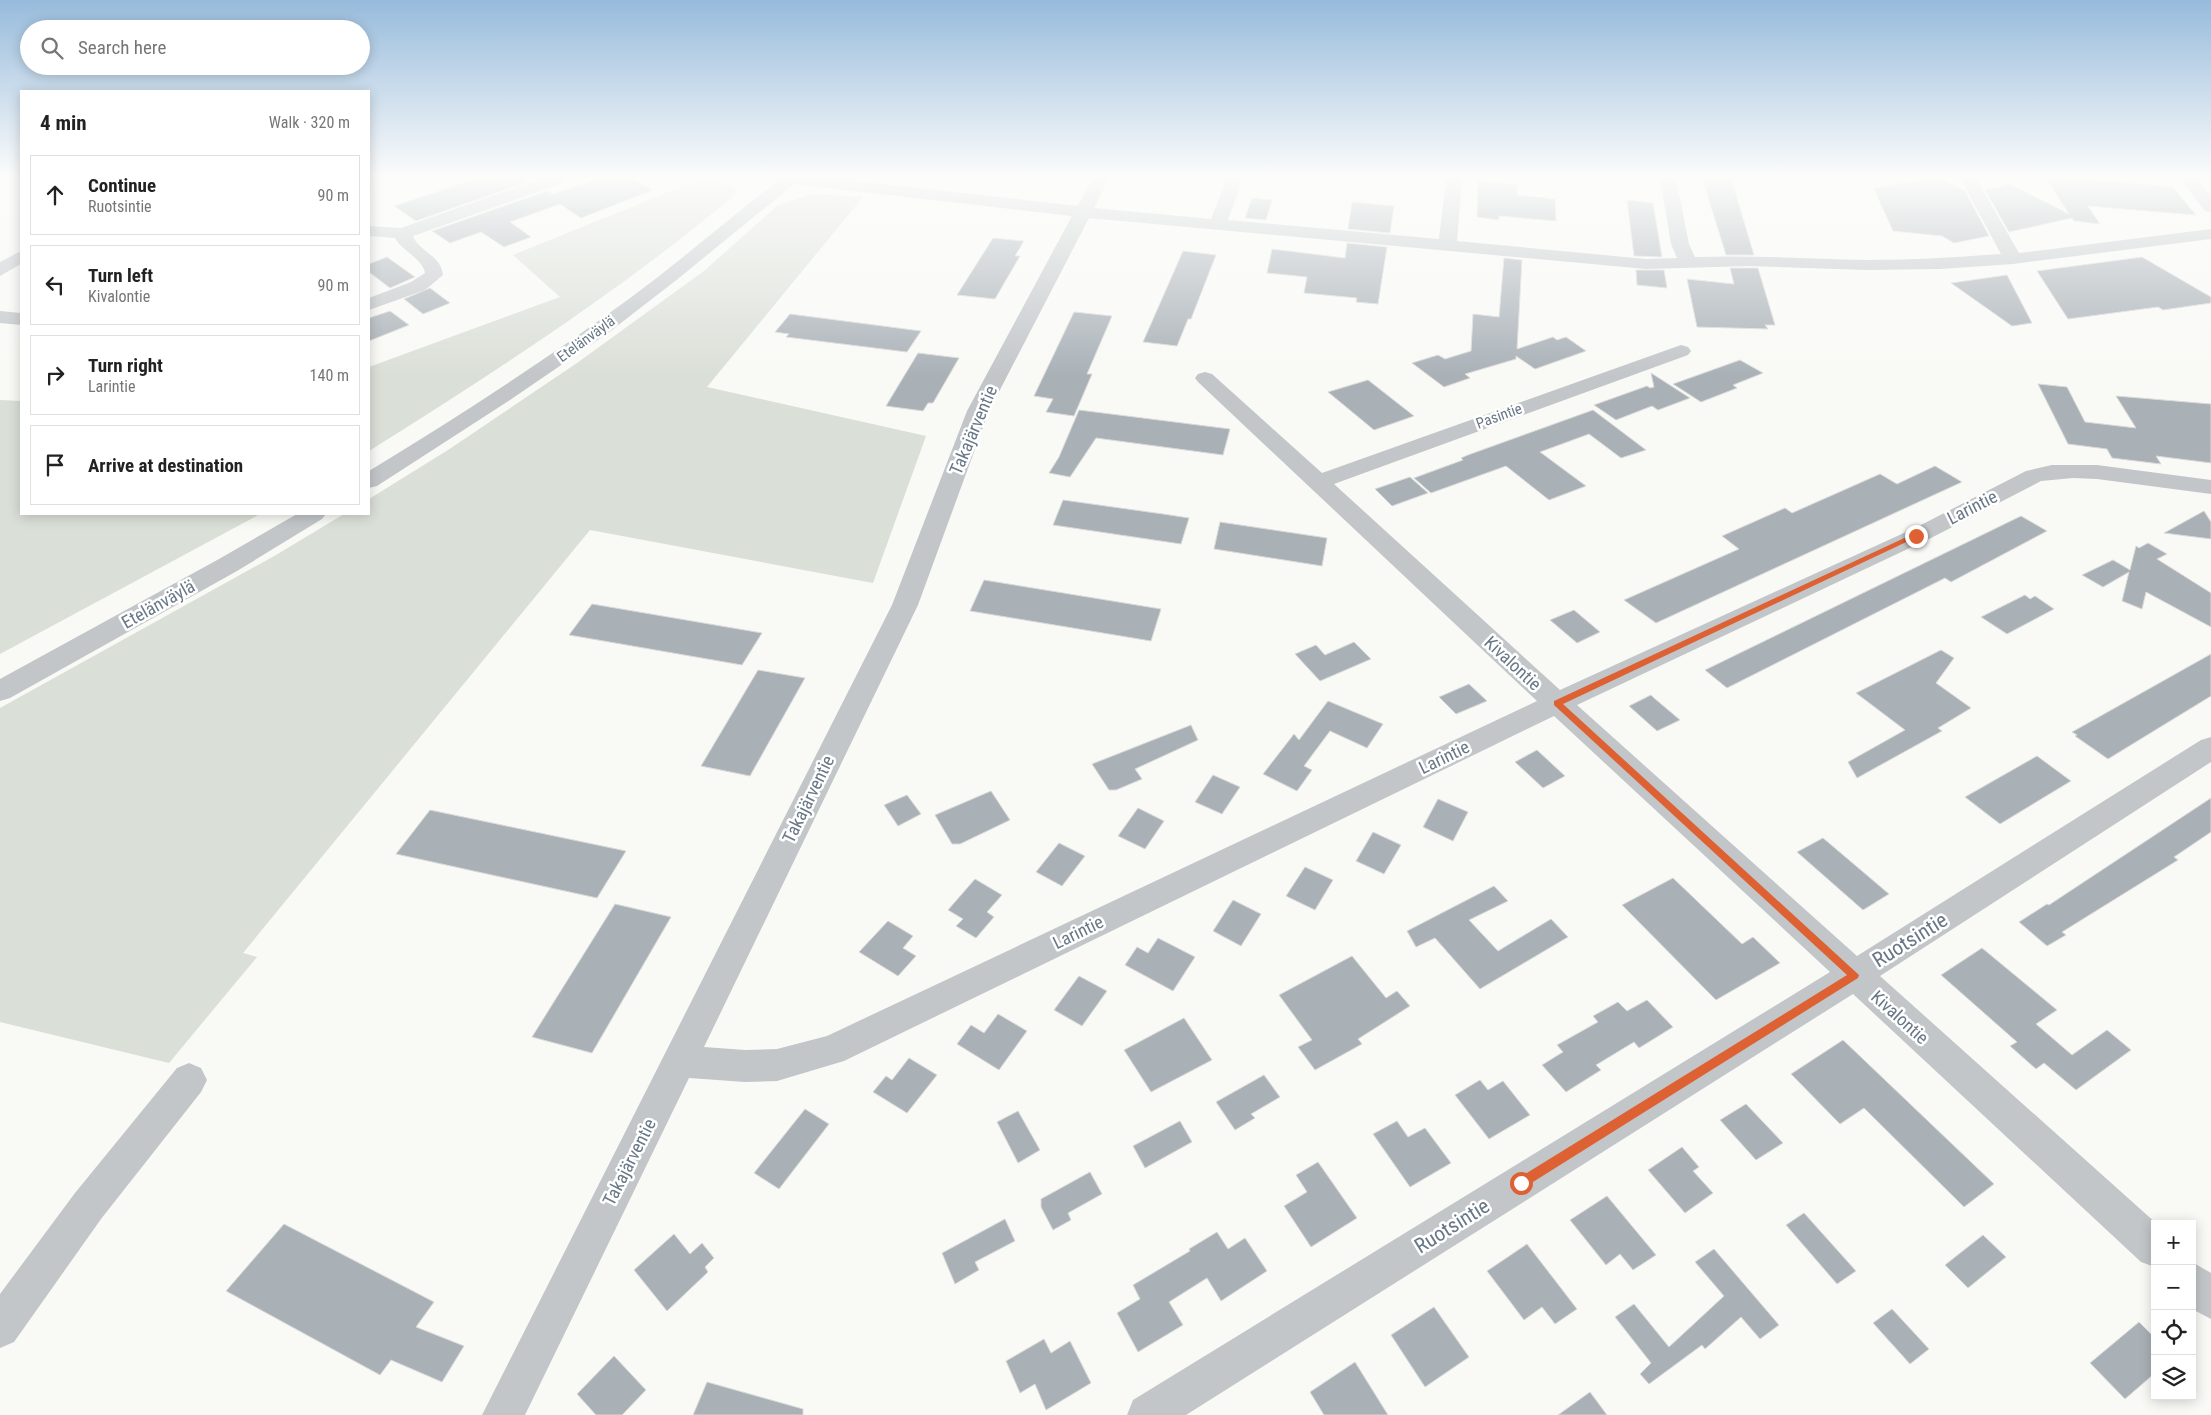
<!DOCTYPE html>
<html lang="en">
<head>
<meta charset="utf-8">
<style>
	body { margin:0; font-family:"Roboto Condensed",sans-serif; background:#f2f2f2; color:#222 }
	.controls { position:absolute; right:15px; bottom:15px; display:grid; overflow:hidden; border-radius:0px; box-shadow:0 2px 12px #0003 }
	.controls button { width:45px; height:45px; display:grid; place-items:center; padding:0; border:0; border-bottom:1px solid #e0e0e0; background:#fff; color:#222; font:25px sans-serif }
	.stop { position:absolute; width:15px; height:15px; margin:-11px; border:4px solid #dd6132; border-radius:50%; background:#fff }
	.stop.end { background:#dd6132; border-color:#fff; box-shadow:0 1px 5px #0008 }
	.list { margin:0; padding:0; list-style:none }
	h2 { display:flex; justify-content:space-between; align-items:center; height:65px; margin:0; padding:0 20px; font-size:21px }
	h2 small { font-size:16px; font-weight:400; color:#767676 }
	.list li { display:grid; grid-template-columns:32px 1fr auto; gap:15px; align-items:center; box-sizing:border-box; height:80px; margin:0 10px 10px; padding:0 10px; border:1px solid #e0e0e0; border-radius:0px }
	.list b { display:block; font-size:19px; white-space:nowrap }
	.list p { margin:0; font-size:16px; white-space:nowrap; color:#767676 }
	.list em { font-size:16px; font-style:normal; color:#767676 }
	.icon { flex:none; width:28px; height:28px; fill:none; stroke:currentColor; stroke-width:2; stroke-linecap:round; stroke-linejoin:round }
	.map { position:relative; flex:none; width:2211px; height:1415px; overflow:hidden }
	.search { position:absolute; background:#fff; box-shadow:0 2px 12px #0003; left:20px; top:20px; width:350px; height:55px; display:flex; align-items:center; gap:12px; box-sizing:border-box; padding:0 18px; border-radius:28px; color:#767676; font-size:19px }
	.panel { position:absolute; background:#fff; box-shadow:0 2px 12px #0003; left:20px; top:90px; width:350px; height:425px; border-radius:0px }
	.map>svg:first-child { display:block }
	.green { fill:#dadfd7 }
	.building { fill:#a9b1b7; stroke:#dadad8 }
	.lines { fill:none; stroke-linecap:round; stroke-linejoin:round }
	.minor { fill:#c2c6c9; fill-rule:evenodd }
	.route { fill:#dd6132 }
	.labels { text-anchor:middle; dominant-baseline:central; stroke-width:5; stroke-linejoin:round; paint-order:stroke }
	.far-street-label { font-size:15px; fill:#697886; stroke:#fff }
	.street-label { font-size:18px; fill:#697886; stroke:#fff }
	.near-street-label { font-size:21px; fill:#697886; stroke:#fff }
</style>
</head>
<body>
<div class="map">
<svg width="2211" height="1415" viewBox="0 0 2211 1415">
	<rect width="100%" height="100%" fill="#f9f9f6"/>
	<g class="green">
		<path d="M703,178L734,187L737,193C622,290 496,371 369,451V367L560,297L513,255Z"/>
		<polygon points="812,194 863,197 707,387 926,436 873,583 590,530 243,953 257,957 169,1063 0,1022 0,708 276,555 344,514 369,514 369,499 448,450 577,363 704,271 778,205"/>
		<polygon points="0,400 21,401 21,514 260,514 0,654"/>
	</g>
	<g class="building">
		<polygon points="479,178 526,178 530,181 416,221 394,206"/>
		<polygon points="600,178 632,178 653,190 581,218 560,204 510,222 531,237 504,247 481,232 450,243 432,231 547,191 553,194"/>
		<polygon points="1702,178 1731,178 1754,255 1726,255"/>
		<polygon points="1926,178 1941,178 1965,191 1989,236 1954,243 1942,236 1893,231 1874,189"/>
		<polygon points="2046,178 2076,178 2173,187 2196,215 2088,206 2100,224 2074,221 2072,218 2009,232 1985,190 2010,184 2069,214"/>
		<polygon points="1478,181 1517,184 1517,195 1555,199 1556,221 1499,216 1499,220 1477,217"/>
		<polygon points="1252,198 1272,200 1266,220 1245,218"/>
		<polygon points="1627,200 1653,203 1662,257 1634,256"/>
		<polygon points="1352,202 1394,206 1390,233 1348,229"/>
		<polygon points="993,238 1024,241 1015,256 1020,256 995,299 957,295"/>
		<polygon points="1347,243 1387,247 1378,304 1356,302 1357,298 1304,293 1307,277 1267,273 1272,249 1345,258"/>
		<polygon points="1183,251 1216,255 1191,319 1188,319 1177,346 1143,342"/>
		<polygon points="387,257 415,277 390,288 369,272 369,264"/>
		<polygon points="2142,257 2211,297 2211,303 2163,310 2158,307 2068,319 2037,271"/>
		<polygon points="1504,258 1522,260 1517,349 1553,337 1557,340 1566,337 1586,351 1535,369 1516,356 1516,359 1465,374 1470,378 1444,387 1412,363 1438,355 1445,359 1471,351 1473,314 1499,317"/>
		<polygon points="1730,268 1758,268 1775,325 1765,325 1768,329 1697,327 1687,279 1734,284"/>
		<polygon points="1636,270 1664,270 1667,288 1637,285"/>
		<polygon points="2007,275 2032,323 2012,326 1951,283"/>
		<polygon points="430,288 450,303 423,314 404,299"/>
		<polygon points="390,311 409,325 369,341 369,318"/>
		<polygon points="1074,312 1112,316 1087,374 1092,374 1074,416 1046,412 1053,399 1034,396"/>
		<polygon points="790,314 921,331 907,352 786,337 789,334 775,332"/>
		<polygon points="918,353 959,358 933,403 928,403 923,411 886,406"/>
		<polygon points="1740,360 1763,373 1733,385 1737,388 1701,402 1673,384"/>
		<polygon points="1651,373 1690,398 1658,410 1652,406 1616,420 1594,405 1647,386 1650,388 1654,387"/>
		<polygon points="1368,380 1414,416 1374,430 1328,392"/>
		<polygon points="2038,384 2067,387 2085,422 2136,428 2116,396 2211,404 2211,463 2156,456 2161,464 2112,458 2107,449 2068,444"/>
		<polygon points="1079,410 1230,429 1223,455 1096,438 1070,477 1049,473 1059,457"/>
		<polygon points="1593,410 1646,450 1621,458 1589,434 1540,452 1586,486 1549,500 1506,466 1431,493 1414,478 1463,460 1461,458 1468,455"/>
		<polygon points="1935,466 1962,482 1656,623 1624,600 1739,549 1722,536 1785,508 1792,513 1880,474 1897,484"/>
		<polygon points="1410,477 1428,493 1392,506 1375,489"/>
		<polygon points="1063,500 1163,514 1189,518 1181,544 1053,525"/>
		<polygon points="2204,511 2211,522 2211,539 2164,533"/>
		<polygon points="2021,516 2047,531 1951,582 1945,578 1727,688 1705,670"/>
		<polygon points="1220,522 1327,538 1322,566 1214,549"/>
		<polygon points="2148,543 2167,554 2157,559 2211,593 2211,627 2146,592 2142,609 2122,601 2129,572 2103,587 2082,575 2113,560 2130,570 2136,546 2139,548"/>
		<polygon points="984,580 1161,609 1151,641 970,611"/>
		<polygon points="2025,595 2030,599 2035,596 2054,609 2007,634 1981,617"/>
		<polygon points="592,604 762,633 742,665 569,635"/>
		<polygon points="1574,610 1600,632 1577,643 1550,620"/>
		<polygon points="1354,642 1371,659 1320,681 1295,654 1316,645 1325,655"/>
		<polygon points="1941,650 1954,658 1936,683 1971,708 1938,728 1942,731 1857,778 1848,762 1905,730 1856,693"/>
		<polygon points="2211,654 2211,696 2108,759 2075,736 2077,735 2072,732"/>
		<polygon points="758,670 805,678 750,776 701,766"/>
		<polygon points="1469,684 1487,701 1456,714 1439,697"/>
		<polygon points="1651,695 1654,698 1680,720 1657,731 1629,706"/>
		<polygon points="1328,701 1383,724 1367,748 1330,731 1304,766 1312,770 1297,791 1263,774 1294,734 1299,740"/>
		<polygon points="1191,725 1198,740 1135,769 1142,779 1116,790 1109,790 1092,764"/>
		<polygon points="1537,750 1565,776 1543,788 1515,762"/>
		<polygon points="2037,756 2071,781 2000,824 1965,797"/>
		<polygon points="1213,775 1240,787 1222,814 1195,802"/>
		<polygon points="991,791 1010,820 960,844 952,844 935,815"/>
		<polygon points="907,795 921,814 898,826 884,805"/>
		<polygon points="2211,798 2211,832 2174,857 2178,860 2062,932 2066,935 2047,946 2019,922 2047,904 2049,905"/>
		<polygon points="1438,799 1468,812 1453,841 1423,827"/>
		<polygon points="1138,808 1164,821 1145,849 1118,836"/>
		<polygon points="430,810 626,851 597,898 396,854"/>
		<polygon points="1373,832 1401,845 1384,874 1356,861"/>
		<polygon points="1823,838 1889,894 1863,910 1797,852"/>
		<polygon points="1059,843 1085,856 1062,886 1036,872"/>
		<polygon points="1305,867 1333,880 1315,910 1286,896"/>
		<polygon points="1673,878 1742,944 1753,937 1780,963 1716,1000 1622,905"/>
		<polygon points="975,879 1002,895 987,912 994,917 976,938 956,926 963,919 948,910"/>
		<polygon points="1494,886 1508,901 1469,920 1498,951 1551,919 1568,937 1480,989 1435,938 1416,947 1407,931"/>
		<polygon points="1233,900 1261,914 1241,946 1213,931"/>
		<polygon points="615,904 671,917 592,1053 532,1037"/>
		<polygon points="888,921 913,936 903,948 916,956 898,976 859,952"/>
		<polygon points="1158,938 1195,957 1173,991 1125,965 1137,947 1148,953"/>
		<polygon points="1982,948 2057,1010 2036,1024 2072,1055 2107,1030 2131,1050 2076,1090 2044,1063 2036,1069 2010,1046 2017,1042 1941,975"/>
		<polygon points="1352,956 1386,998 1397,991 1410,1006 1358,1039 1362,1044 1315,1070 1298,1047 1312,1040 1279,995"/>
		<polygon points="1079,976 1107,991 1082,1026 1054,1010"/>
		<polygon points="1647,1000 1673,1027 1639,1048 1634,1042 1596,1065 1601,1070 1566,1092 1542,1065 1563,1052 1557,1045 1598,1022 1593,1016 1618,1002 1627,1011"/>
		<polygon points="998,1014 1027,1031 999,1070 957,1044 971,1025 984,1033"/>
		<polygon points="1184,1018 1212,1060 1151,1092 1124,1050"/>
		<polygon points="1843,1040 1994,1184 1964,1207 1864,1108 1840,1124 1791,1074"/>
		<polygon points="909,1058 937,1075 907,1113 873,1092 886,1076 892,1080"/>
		<polygon points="1264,1075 1280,1097 1251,1114 1255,1118 1235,1130 1216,1102"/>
		<polygon points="1480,1080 1488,1090 1503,1081 1530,1115 1489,1139 1455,1095"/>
		<polygon points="1746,1104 1783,1143 1756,1160 1720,1120"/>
		<polygon points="805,1109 829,1124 779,1189 754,1173"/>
		<polygon points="1018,1111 1040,1150 1018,1163 997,1122"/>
		<polygon points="1180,1121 1192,1142 1145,1168 1133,1146"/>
		<polygon points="1397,1121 1408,1137 1425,1128 1451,1163 1410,1187 1373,1134"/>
		<polygon points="1682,1147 1699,1167 1693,1171 1713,1193 1685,1213 1648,1170"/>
		<polygon points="1318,1162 1357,1218 1311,1247 1284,1206 1307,1192 1296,1175"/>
		<polygon points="1090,1172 1102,1194 1068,1213 1071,1220 1053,1230 1041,1207 1041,1199"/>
		<polygon points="1607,1196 1656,1255 1633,1270 1620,1254 1606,1265 1570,1220"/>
		<polygon points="1804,1213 1856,1271 1837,1284 1786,1225"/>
		<polygon points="1005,1219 1015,1241 975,1262 979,1270 955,1284 942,1253"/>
		<polygon points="284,1224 434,1302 416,1327 464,1346 442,1382 391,1360 380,1375 226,1291"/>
		<polygon points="1217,1232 1228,1249 1245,1238 1267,1271 1221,1301 1207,1278 1169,1302 1183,1325 1138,1352 1117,1313 1140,1299 1133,1285 1190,1251 1189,1249"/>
		<polygon points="674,1234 690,1254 702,1243 714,1258 705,1267 708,1272 667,1311 634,1270"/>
		<polygon points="1983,1235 2006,1257 1968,1288 1945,1265"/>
		<polygon points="1527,1244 1577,1309 1555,1324 1542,1307 1524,1320 1487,1271"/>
		<polygon points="1714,1249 1779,1325 1760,1339 1741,1317 1705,1349 1702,1345 1649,1384 1640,1374 1651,1363 1615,1317 1634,1304 1669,1347 1724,1296 1695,1262"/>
		<polygon points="1434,1307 1469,1357 1425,1387 1391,1335"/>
		<polygon points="1892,1309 1929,1349 1910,1364 1873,1323"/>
		<polygon points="2139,1322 2155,1338 2155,1373 2125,1399 2090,1363"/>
		<polygon points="1044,1339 1051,1353 1070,1341 1091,1383 1046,1410 1035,1384 1020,1393 1006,1361"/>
		<polygon points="614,1356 646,1390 622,1415 596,1415 577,1394"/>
		<polygon points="1355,1362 1388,1415 1324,1415 1310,1392"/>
		<polygon points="707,1382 803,1409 803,1415 693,1415"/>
		<polygon points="1590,1392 1607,1415 1558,1415"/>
	</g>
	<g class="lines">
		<g class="minor">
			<path d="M543,178H568L566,182L413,236C419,252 441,255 443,275L425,290L369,310V298L411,282L425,273C423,259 402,251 395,238L369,236V226L401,228Z"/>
			<path d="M776,178H831L1078,206L1093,178H1109L1094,208L1211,219L1227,178H1243L1228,220L1439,239L1446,178H1462L1457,241L1646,259L1677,258L1671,244L1660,178H1676L1689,244L1695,257C1753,255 1810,259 1867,260C1912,260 1957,257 2001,254L1960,178H1976L2019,253L2211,229V239L2013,264L1940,269L1867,270L1749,266L1646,269L1089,218L989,411L918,605L704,1047L745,1050L777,1049L827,1036L1537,701L1198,382L1195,378L1198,374L1205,372L1212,374L1322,473L1681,345L1688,347L1691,351L1688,355L1334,484L1560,690L1917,527L2026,471L2052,465H2097L2211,480V494L2097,479L2073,478L2041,481L1933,537L1577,705L1857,956L2201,740L2211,737V762L1880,976L2157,1224H2155V1267L2141,1262L1853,994L1186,1415H1127L1133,1400L1830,972L1554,716L844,1061L777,1081L745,1082L689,1078L525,1415H482L892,605L967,411L1072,216L794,184L679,278L608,333L510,400L377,486L369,488V471C456,418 543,362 626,301C678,263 727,220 778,181Z"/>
			<polygon points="2179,178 2196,178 2211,196 2211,212 2205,211"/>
			<polygon points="21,251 21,264 0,276 0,262"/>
			<polygon points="0,311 21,313 21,325 0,323"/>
			<polygon points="297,514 326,514 322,519 237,571 10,698 0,701 0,679 219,559"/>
			<polygon points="189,1063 201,1068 207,1080 201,1092 101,1219 14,1342 0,1348 0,1294 75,1193 177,1068"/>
			<polygon points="2192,1262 2211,1273 2211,1319 2192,1309"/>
		</g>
	</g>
	<linearGradient id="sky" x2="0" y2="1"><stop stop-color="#97bbdc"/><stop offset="0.47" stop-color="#fcfcfb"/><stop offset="1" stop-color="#fcfcfb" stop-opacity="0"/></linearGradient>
	<rect width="2211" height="376" fill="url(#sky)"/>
	<polygon class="route" points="1913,534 1919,536 1563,704 1859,975 1858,978 1525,1187 1517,1187 1517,1179 1847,975 1554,705 1554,701"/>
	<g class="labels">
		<g class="far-street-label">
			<text transform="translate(586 339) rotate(-36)">Etelänväylä</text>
			<text transform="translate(1499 416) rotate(-20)">Pasintie</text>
		</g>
		<g class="street-label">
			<text transform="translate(973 430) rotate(-67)">Takajärventie</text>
			<text transform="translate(1972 507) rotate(-27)">Larintie</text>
			<text transform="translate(158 604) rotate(-29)">Etelänväylä</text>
			<text transform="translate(1513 663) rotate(43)">Kivalontie</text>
			<text transform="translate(1444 757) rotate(-26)">Larintie</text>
			<text transform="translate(808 799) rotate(-64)">Takajärventie</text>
			<text transform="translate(1078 932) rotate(-26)">Larintie</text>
			<text transform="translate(1900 1017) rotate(42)">Kivalontie</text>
			<text transform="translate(629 1162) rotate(-63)">Takajärventie</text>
		</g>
		<g class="near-street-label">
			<text transform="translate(1910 940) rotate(-32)">Ruotsintie</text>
			<text transform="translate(1452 1226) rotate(-32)">Ruotsintie</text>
		</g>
	</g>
</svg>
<div class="controls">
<button>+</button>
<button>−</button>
<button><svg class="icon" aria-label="locate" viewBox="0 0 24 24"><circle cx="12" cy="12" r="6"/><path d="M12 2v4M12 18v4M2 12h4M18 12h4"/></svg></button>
<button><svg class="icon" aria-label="layers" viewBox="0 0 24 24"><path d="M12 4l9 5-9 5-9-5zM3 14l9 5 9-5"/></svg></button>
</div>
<div class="stop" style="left:1521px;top:1183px"></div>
<div class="stop end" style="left:1916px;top:536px"></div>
<div class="search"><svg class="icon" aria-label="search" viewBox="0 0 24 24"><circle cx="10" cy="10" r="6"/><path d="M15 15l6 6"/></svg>Search here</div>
<section class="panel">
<h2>4 min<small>Walk · 320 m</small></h2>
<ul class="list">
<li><svg class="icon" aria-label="ahead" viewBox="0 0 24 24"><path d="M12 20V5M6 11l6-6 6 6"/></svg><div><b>Continue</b><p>Ruotsintie</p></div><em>90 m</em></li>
<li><svg class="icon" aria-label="left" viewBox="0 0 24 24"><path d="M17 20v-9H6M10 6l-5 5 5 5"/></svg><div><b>Turn left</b><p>Kivalontie</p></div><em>90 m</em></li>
<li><svg class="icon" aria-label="right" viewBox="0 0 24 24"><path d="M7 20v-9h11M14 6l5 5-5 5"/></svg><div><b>Turn right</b><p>Larintie</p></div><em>140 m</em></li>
<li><svg class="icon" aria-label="arrive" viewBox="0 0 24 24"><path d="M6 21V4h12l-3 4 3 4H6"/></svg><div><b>Arrive at destination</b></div></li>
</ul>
</section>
</div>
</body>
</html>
